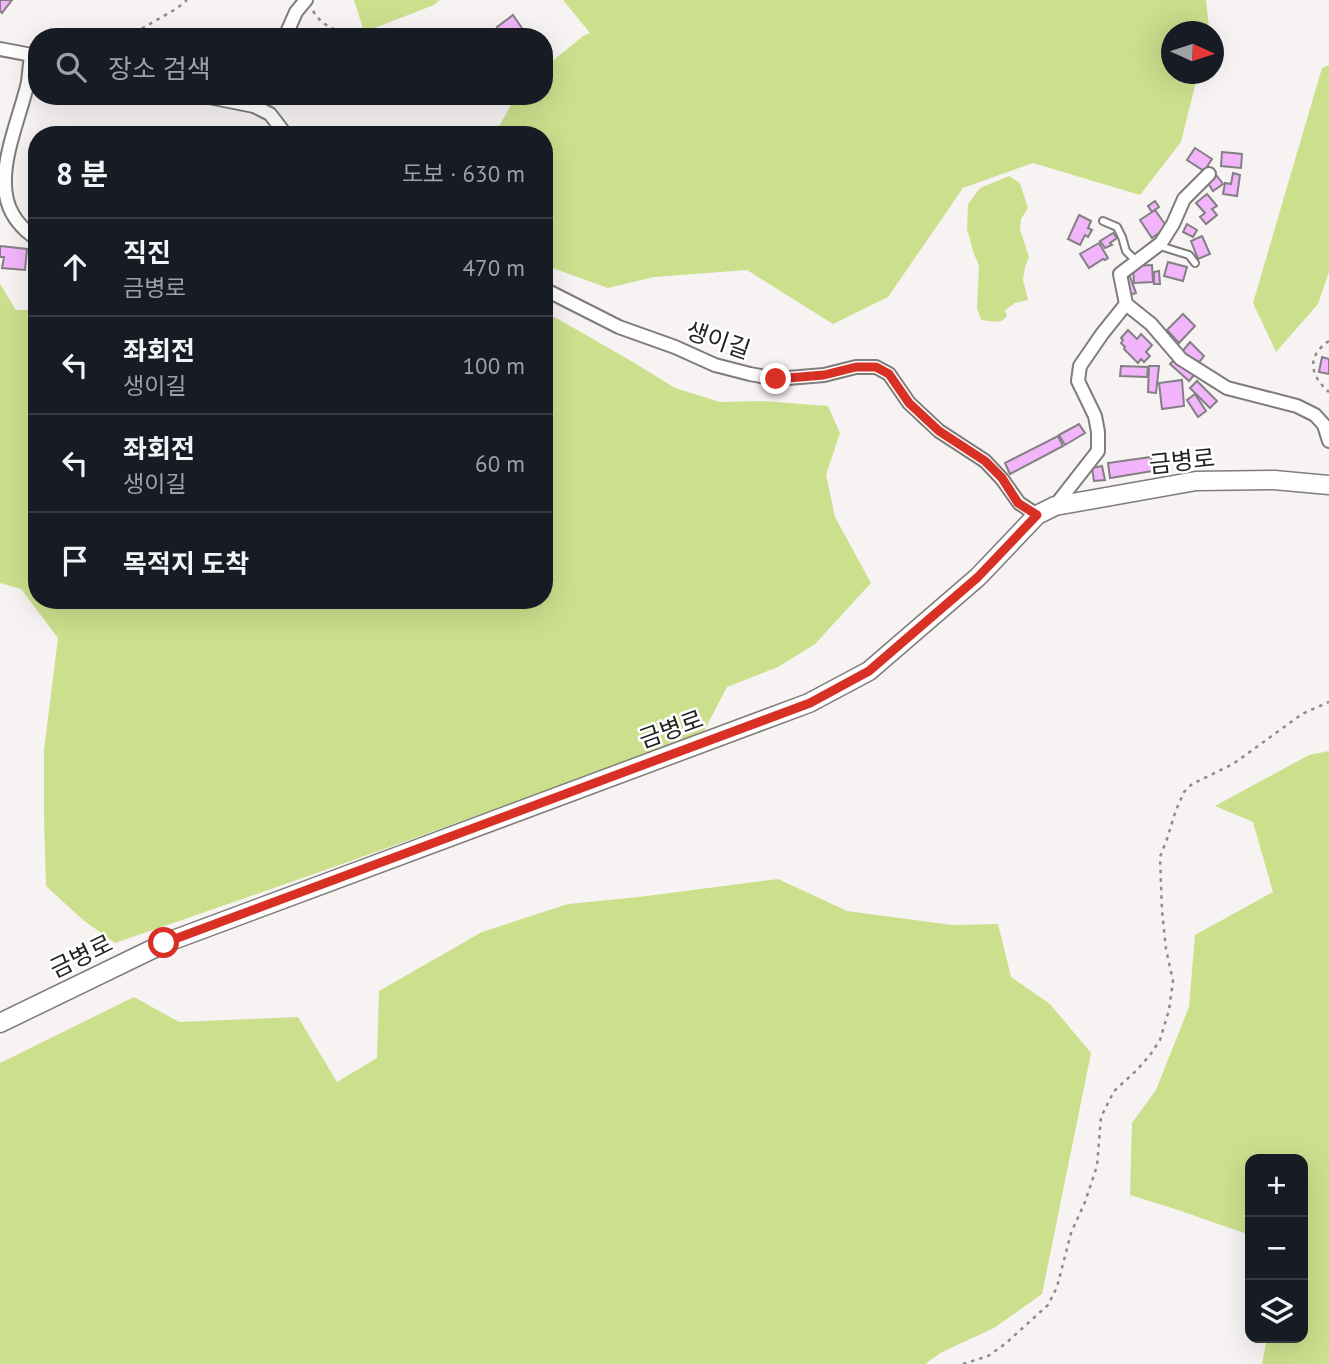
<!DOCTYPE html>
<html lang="ko">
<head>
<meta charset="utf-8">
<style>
	body { margin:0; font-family:"PT Sans","Noto Sans KR",sans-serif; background:#20242c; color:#f1f3f6 }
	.controls { position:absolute; right:21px; bottom:21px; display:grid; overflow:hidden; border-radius:14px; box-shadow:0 7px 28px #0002 }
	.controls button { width:63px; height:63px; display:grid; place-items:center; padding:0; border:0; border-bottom:2px solid #363941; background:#171b24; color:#f1f3f6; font:35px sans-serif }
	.compass { position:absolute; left:1161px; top:21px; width:63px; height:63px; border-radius:50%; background:#171b24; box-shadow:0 7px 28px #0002; rotate:93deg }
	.stop { position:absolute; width:21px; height:21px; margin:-16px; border:5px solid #d93025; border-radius:50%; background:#fff }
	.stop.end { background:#d93025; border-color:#fff; box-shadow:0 2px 7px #0008 }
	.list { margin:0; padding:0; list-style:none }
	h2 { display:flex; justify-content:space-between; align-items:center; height:91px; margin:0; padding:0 28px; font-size:30px }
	h2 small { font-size:23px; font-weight:400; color:#9ea1a6 }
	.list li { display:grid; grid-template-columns:46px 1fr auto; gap:21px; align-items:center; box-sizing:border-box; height:98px; padding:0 28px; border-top:2px solid #363941 }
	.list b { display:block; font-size:26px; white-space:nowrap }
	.list p { margin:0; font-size:23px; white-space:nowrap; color:#9ea1a6 }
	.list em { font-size:23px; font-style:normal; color:#9ea1a6 }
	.icon { flex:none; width:38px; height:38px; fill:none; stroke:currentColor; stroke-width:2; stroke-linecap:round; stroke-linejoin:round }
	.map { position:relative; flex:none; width:1329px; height:1364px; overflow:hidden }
	.search { position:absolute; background:#171b24; box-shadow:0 7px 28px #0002; left:28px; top:28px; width:525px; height:77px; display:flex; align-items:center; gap:18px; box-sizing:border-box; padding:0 24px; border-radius:28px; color:#9ea1a6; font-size:26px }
	.panel { position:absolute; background:#171b24; box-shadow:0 7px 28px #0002; left:28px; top:126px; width:525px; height:483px; border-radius:28px }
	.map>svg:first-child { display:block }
	.green { fill:#ccdf8d }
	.building { fill:#f2b5fb; stroke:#828083; stroke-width:2 }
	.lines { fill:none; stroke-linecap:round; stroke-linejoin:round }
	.lane-casing { stroke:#7f7c7b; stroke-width:10 }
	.street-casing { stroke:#7f7c7b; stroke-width:16 }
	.secondary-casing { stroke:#7f7c7b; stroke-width:21 }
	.path { stroke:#8e8c8b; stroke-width:2.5; stroke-dasharray:3.5 5; stroke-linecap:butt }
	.lane { stroke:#fff; stroke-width:6 }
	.street { stroke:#fff; stroke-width:12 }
	.secondary { stroke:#fff; stroke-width:18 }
	.route { stroke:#d93025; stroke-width:9 }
	.labels { text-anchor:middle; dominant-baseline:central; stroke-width:5; stroke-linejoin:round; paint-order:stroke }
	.street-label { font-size:24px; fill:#242323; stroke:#fff }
</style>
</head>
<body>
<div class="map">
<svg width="1329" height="1364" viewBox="0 0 1329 1364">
	<rect width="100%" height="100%" fill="#f7f3f2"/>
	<g class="green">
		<polygon points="354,0 440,0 434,5 364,32"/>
		<polygon points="563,0 1206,0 1209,28 1208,31 1172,32 1172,74 1198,74 1181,142 1140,195 1033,163 963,188 888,297 833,324 747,270 654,277 608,288 544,265 544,135 494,135 516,96 544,96 544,68 583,36 590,33"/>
		<polygon points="1329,65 1329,272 1318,304 1276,352 1253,303 1322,68"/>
		<path d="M1009,176L1020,183L1028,208L1021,219L1020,229L1029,257L1025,267L1023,280L1028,300L1015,303L1005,310L1007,316C1001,325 991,321 981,320L977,308L979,265L974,254L967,229L968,204L980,188Z"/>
		<path d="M0,284L16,310H37V600H544V311L633,362L675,388L720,402L761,401L828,406L840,433L826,475L835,517L871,583L815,644L778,667L727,687L703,733C508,805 312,876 115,943L83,920L46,886L44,815V750L58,638L21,589L0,583Z"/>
		<polygon points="1329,751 1329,1364 1262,1364 1267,1338 1303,1338 1303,1159 1250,1159 1250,1235 1175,1209 1130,1195 1132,1123 1156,1090 1189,1007 1195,935 1273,892 1253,822 1215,806 1309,755"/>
		<polygon points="778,879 847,911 952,925 998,924 1011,977 1050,1004 1091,1053 1042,1294 994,1328 942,1352 925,1364 0,1364 0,1063 134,997 179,1022 298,1017 337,1082 377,1058 379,991 482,932 568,904 639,897"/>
	</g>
	<g class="building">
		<polygon points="0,0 12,0 2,13 0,11"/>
		<polygon points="513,15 528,37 504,37 497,27"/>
		<polygon points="1195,148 1212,159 1204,171 1187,160"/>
		<polygon points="1222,152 1242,154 1241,168 1221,166"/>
		<polygon points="1233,173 1240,175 1237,196 1223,194 1225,183 1231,184"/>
		<polygon points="1217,176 1223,184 1213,191 1208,183"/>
		<polygon points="1207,194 1217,206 1212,209 1217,215 1206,224 1200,217 1205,213 1196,203"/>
		<polygon points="1155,201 1159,207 1152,212 1148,206"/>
		<polygon points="1155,210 1167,227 1152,238 1140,220"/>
		<polygon points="1079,215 1091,221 1088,228 1092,230 1088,237 1085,235 1080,245 1068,239"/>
		<polygon points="1187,224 1197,230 1193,237 1183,232"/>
		<polygon points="1113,233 1117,238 1110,243 1112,245 1105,248 1100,241"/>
		<polygon points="1202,236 1210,254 1198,259 1191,241"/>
		<polygon points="1099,243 1108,258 1105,260 1103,259 1089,268 1080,254"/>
		<polygon points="0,246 27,249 25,270 2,268 4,257 0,257"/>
		<polygon points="1168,262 1187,267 1183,281 1164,276"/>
		<polygon points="1152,265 1153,282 1134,283 1133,266"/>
		<polygon points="1159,271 1160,284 1154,284 1154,272"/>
		<polygon points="1129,274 1136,293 1128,296 1121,277"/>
		<polygon points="1183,314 1195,326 1179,343 1167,330"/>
		<polygon points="1128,330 1137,339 1141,334 1152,345 1146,352 1150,356 1144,362 1141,359 1138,363 1124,349 1125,347 1121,343 1123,340 1121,338"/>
		<polygon points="1190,342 1204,356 1196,366 1181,353"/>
		<polygon points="1177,357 1195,374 1189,381 1170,364"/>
		<polygon points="1322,357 1329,359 1329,374 1319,372"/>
		<polygon points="1121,366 1148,367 1147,377 1120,376"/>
		<polygon points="1149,366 1159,366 1156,393 1148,392"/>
		<polygon points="1182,380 1184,406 1162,409 1159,383"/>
		<polygon points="1197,381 1217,401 1210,408 1190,388"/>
		<polygon points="1195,394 1206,411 1198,417 1187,400"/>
		<polygon points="1079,424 1085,433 1065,445 1059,435"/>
		<polygon points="1058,436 1063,446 1010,474 1005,463"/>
		<polygon points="1151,457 1153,471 1110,478 1108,463"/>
		<polygon points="1102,466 1105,480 1094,481 1092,468"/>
	</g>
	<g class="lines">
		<defs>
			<g id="lane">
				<polyline points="1103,221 1117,227 1122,237 1126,251 1136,261"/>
				<polyline points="1160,246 1189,255 1195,263"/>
			</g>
			<g id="street">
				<polyline points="285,37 296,12 306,0"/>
				<polyline points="0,49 37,56"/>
				<path d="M31,55C30,64 29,73 28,82C20,117 0,160 6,195C9,214 22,229 37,239"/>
				<polyline points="204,96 254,106 270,114 286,135"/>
				<polyline points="544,289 619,327 675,347 715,365 750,374 776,379 824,375 856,367 876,367 889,374 909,403 939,431 985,461 1002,479 1019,503 1037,515"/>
				<polyline points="1126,304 1120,274 1161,243 1173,224 1184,199 1209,174"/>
				<polyline points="1055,506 1098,451 1098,432 1095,416 1078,381 1080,366 1102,334 1126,304 1151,324 1181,359 1227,388 1297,406 1315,415 1324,425 1329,441"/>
			</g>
			<polyline id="secondary" points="0,1023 165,943 809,703 869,671 978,577 1037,515 1055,506 1196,481 1274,480 1329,485"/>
		</defs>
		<use href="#lane" class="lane-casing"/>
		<use href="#street" class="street-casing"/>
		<use href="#secondary" class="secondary-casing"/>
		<g class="path">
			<path d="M313,11C324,29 337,29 355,37"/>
			<polyline points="64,36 72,37"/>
			<polyline points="127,37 176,9 187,0"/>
			<path d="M1329,341C1306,356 1310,376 1329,392"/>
			<polyline points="963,1364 988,1356 1005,1344 1048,1305 1057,1287 1071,1233 1085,1202 1097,1166 1101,1117 1114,1091 1136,1071 1150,1055 1160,1040 1169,1010 1173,981 1166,949 1162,911 1160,857 1167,839 1176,810 1184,792 1192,784 1233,764 1302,714 1329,702"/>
		</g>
		<use href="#lane" class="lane"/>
		<use href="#street" class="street"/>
		<use href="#secondary" class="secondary"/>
	</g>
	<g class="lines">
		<polyline class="route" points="164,943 810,703 869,671 978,577 1037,515 1018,503 1002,478 985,461 939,431 909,403 889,374 876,367 856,367 824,375 776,379"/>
	</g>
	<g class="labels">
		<g class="street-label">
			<text transform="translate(718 340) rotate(19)">생이길</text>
			<text transform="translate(1182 461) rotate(-6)">금병로</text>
			<text transform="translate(671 729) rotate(-20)">금병로</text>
			<text transform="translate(81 956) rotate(-26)">금병로</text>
		</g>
	</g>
</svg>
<div class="controls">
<button>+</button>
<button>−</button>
<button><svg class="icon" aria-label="layers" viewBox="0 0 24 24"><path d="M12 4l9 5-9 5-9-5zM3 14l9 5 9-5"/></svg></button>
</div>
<svg class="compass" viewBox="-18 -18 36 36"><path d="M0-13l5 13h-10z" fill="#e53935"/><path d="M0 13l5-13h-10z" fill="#9ea1a6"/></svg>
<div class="stop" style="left:164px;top:943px"></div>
<div class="stop end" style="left:776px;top:379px"></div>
<div class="search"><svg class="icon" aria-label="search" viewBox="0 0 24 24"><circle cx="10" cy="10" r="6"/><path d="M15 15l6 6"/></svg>장소 검색</div>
<section class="panel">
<h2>8 분<small>도보 · 630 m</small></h2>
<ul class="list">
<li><svg class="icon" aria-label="ahead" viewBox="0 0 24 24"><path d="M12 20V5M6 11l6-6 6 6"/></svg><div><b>직진</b><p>금병로</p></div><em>470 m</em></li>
<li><svg class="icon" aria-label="left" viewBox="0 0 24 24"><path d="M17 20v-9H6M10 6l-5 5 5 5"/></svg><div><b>좌회전</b><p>생이길</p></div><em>100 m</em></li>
<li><svg class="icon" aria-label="left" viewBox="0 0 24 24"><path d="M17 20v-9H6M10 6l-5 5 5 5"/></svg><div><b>좌회전</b><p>생이길</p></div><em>60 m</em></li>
<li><svg class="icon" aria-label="arrive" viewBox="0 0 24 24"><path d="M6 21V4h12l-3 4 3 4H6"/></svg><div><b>목적지 도착</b></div></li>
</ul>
</section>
</div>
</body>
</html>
